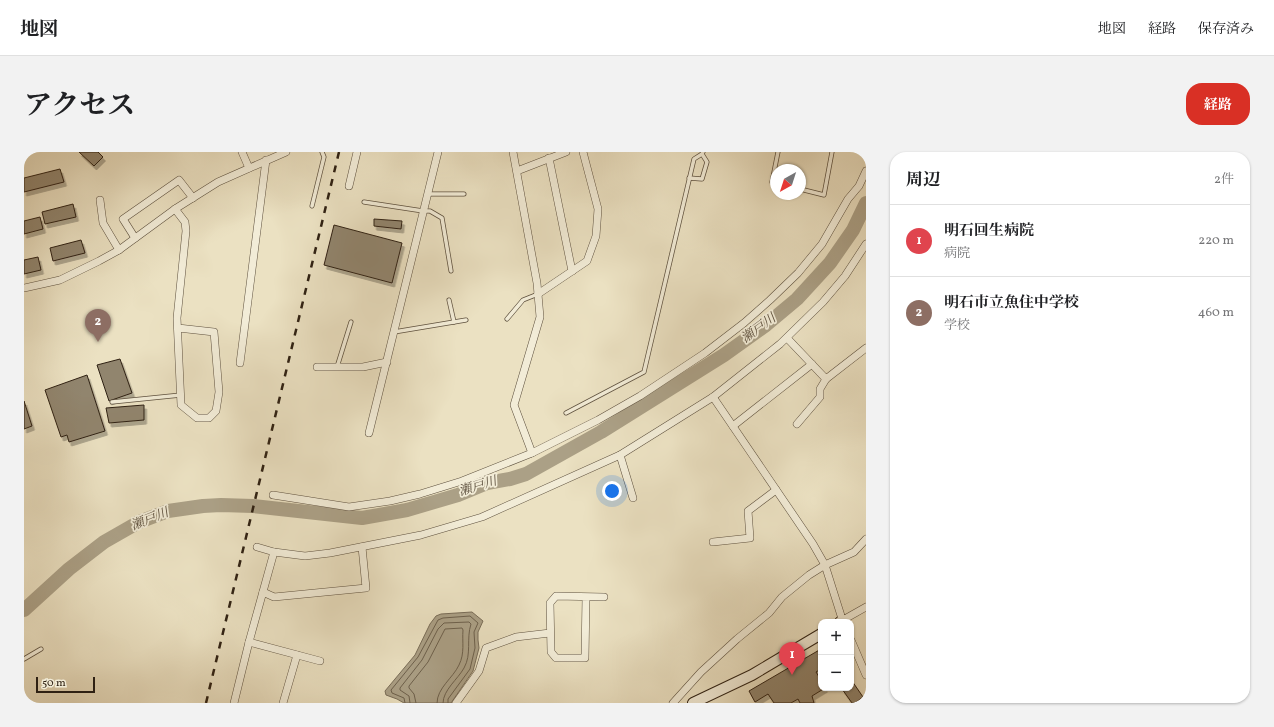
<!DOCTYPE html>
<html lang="ja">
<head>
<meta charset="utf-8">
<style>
	body { margin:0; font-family:Vollkorn,"Noto Serif JP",serif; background:#f2f2f2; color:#202124 }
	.controls { position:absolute; right:12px; bottom:12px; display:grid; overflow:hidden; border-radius:8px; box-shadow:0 1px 3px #0004 }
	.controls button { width:36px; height:36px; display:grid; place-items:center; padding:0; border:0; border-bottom:1px solid #e0e0e0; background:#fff; color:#202124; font:20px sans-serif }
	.compass { position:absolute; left:746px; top:12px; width:36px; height:36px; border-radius:50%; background:#fff; box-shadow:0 1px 3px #0004; rotate:219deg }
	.scale { position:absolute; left:12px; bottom:10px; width:59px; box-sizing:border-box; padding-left:4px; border:2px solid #2f2113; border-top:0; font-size:11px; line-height:14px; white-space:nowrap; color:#2f2113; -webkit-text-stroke:3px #f2ecd7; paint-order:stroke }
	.you { position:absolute; left:588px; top:339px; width:14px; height:14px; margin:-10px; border:3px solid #fff; border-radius:50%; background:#1a73e8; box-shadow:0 0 0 6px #1a73e833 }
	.badge { display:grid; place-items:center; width:26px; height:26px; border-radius:50%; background:#d93025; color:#fff; font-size:13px; font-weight:700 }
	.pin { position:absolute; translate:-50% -33px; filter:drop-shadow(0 1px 2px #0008) }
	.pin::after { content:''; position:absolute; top:21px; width:14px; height:12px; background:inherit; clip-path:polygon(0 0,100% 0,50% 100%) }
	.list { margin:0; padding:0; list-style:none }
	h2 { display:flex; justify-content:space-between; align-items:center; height:52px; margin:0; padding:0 16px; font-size:17px }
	h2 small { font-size:13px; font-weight:400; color:#757577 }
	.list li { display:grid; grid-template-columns:26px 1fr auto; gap:12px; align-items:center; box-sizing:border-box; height:72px; padding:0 16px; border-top:1px solid #e0e0e0 }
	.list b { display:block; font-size:15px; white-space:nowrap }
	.list p { margin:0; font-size:13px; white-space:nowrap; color:#757577 }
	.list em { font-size:13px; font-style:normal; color:#757577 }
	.map { position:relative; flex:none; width:842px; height:551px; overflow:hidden; border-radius:16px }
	header { display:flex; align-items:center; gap:24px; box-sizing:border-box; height:56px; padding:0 20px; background:#fff; border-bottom:1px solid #e0e0e0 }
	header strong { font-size:19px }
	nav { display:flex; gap:22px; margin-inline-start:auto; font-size:14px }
	.intro { display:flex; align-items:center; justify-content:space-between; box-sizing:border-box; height:96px; padding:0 24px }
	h1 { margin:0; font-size:28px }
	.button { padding:10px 18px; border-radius:16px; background:#d93025; color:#fff; font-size:14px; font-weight:700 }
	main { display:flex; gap:24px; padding:0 24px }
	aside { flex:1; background:#fff; border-radius:16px; box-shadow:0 1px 3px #0004 }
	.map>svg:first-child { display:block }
	.water { fill:#aba086; stroke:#796d58 }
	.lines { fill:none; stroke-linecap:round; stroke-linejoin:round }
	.shore { stroke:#6d604c; stroke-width:1 }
	.river { stroke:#aba086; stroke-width:14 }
	.building { fill:#91856e; stroke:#2f2113; filter:url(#shadow) }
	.lane-casing { stroke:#5e513f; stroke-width:5 }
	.street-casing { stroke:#5e513f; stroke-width:8 }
	.secondary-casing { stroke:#2f2113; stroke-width:12 }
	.lane { stroke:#f2ecd7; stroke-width:3.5 }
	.street { stroke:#f2ecd7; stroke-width:7 }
	.secondary { stroke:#f2ecd7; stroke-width:10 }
	.rail { stroke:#2f2113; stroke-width:2.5; stroke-dasharray:7 7; stroke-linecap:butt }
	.labels { text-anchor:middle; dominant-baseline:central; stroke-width:3.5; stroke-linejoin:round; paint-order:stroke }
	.water-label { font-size:13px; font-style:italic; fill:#5a4d3b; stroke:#f2ecd7 }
</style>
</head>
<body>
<header>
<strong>地図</strong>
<nav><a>地図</a><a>経路</a><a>保存済み</a></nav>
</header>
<div class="intro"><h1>アクセス</h1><a class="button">経路</a></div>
<main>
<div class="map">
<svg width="842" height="551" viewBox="0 0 842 551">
	<defs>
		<filter id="shadow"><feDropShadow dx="2.5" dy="4" stdDeviation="0" flood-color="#0004"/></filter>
	</defs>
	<rect width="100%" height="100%" fill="#ebe1c2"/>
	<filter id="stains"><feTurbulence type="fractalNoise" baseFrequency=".005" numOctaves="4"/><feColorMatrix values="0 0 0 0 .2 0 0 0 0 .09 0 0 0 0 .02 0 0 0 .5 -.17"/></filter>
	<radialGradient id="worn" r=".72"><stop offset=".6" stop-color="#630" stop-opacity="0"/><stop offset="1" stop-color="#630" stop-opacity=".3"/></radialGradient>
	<polygon class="water" points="448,460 459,469 454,480 454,488 455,496 449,519 427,551 380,551 373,547 362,543 361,539 391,503 406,472 412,464 417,462"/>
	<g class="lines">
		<g class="shore">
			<polyline points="381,551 380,546 368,541 367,538 394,505 414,468 419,466 446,464 454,471 450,480 451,496 446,517 424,547 424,551"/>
			<path d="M386,551L385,544L376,538V536L398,508L414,477L420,471L445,470L447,472C442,487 448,502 440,516C434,527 419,538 419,551"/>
			<path d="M392,551L390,542L385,536V534L404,510L421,477L438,476L439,478C438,490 441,501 435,513C429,526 413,536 413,551"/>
		</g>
		<polyline class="river" points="0,458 45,417 80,390 115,370 144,359 179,354 197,353 229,354 338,366 383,358 434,343 463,331 486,327 502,322 577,280 700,203 742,173 773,147 806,111 829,78 842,51"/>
	</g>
	<g class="building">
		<polygon points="55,0 74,0 79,5 70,14"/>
		<polygon points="36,17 40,30 0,40 0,26"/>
		<polygon points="49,52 52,65 21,72 18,60"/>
		<polygon points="16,65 19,77 0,82 0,69"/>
		<polygon points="350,67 378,69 377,77 350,74"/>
		<polygon points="310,73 378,91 368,131 300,113"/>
		<polygon points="57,88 61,101 29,109 26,96"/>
		<polygon points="14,105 17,118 0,122 0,108"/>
		<polygon points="96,207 108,241 85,249 73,213"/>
		<polygon points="63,223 81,279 45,290 43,283 37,285 21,238"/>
		<polygon points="0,249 8,274 0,277"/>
		<polygon points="120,253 120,268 85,271 82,256"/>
		<polygon points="797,497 797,517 792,520 797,528 797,536 801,536 788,544 790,551 776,551 774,547 767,551 750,551 744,542 731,550 725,539"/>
		<polygon points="828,529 839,545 831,551 828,551 818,537 827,536"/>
		<polygon points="838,547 842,551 833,551"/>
	</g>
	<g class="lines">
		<defs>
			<g id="lane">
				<polyline points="665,26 678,27 683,10 678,2"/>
				<polyline points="752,31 748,30 754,0"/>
				<polyline points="776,37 800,43 808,0"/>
				<polyline points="404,42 440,42"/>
				<polyline points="340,50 399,59 406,59 418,66 427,119"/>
				<polyline points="288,54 300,5 298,0"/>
				<polyline points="425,148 430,170"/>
				<polyline points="483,167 499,148 514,142"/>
				<polyline points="370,180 442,168"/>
				<polyline points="313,215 327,170"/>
				<polyline points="88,250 157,243"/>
				<polyline points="542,261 620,220 670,7 678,2 679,0"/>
				<polyline points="0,507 17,497"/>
			</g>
			<g id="street">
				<polyline points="218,0 225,16"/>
				<polyline points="489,0 513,131 516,165 490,253 508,301"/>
				<polyline points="525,6 548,119"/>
				<polyline points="493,19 542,0"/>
				<polyline points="325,34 333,0"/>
				<polyline points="76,48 79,71 95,98"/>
				<polyline points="151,57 161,70 162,79 153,166 157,253 173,266 185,266 192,259 195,240 190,180 154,176"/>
				<polyline points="111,86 99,67 155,28 169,46"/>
				<polyline points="0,136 36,128 75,109 95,98 151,57 194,30 262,0"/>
				<polyline points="514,142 563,109 572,84 574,57 559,0"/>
				<polyline points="763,186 802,227 842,196"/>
				<polyline points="216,211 242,8"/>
				<polyline points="293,215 339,215 363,210"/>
				<polyline points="689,245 789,392 801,413 819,470"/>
				<polyline points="773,272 796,245 796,237 802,227"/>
				<polyline points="709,274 788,212"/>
				<polyline points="345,281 414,0"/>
				<polyline points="596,303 609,346"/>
				<polyline points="249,343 325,355 366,349 396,342 438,329 508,301 574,268 616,244 681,201 720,171 746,148 774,121 798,92 824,47 835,34 842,19"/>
				<polyline points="689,390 726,386 724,359 752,338"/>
				<polyline points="233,395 250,400 281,404 306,401 397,383 458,365 596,303 689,245 756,192 799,150 821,124 842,92"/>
				<polyline points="239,440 250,445 342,436 338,395"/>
				<polyline points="562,445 561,506 532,506 527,500 526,451 532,444 580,445"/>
				<polyline points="819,468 842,455"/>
				<polyline points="827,488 842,523"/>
				<polyline points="225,490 296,509"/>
				<polyline points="210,551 225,490 250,400"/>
				<polyline points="259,551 273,503"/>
				<polyline points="432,551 455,519 462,496 492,485 526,481"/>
				<polyline points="649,551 677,520 713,487 745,461 758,445 785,423 801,413 830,400 842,387"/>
			</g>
			<g id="secondary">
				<polyline points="816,470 819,468"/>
				<polyline points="669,551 728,523 797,482"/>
			</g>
		</defs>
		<use href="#lane" class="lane-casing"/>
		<use href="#street" class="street-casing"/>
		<use href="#secondary" class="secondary-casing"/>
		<use href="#lane" class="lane"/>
		<use href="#street" class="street"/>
		<use href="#secondary" class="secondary"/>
		<polyline class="rail" points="182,551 315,0"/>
	</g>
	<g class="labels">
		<g class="water-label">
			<text transform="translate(735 177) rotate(-36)">瀬戸川</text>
			<text transform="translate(454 335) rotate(-17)">瀬戸川</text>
			<text transform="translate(126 368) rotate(-22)">瀬戸川</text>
		</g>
	</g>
	<rect width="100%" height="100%" filter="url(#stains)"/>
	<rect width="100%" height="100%" fill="url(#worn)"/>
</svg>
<div class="controls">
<button>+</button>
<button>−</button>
</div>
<svg class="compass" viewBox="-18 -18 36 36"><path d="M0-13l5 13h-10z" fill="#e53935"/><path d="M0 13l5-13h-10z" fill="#757577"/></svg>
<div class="scale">50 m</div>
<div class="you"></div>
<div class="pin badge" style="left:768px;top:523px;background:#e0444e">1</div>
<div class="pin badge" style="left:74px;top:190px;background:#8d6e63">2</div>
</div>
<aside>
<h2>周辺<small>2件</small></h2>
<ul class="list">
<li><span class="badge" style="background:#e0444e">1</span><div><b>明石回生病院</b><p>病院</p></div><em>220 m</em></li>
<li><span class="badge" style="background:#8d6e63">2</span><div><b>明石市立魚住中学校</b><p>学校</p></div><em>460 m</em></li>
</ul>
</aside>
</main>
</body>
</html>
